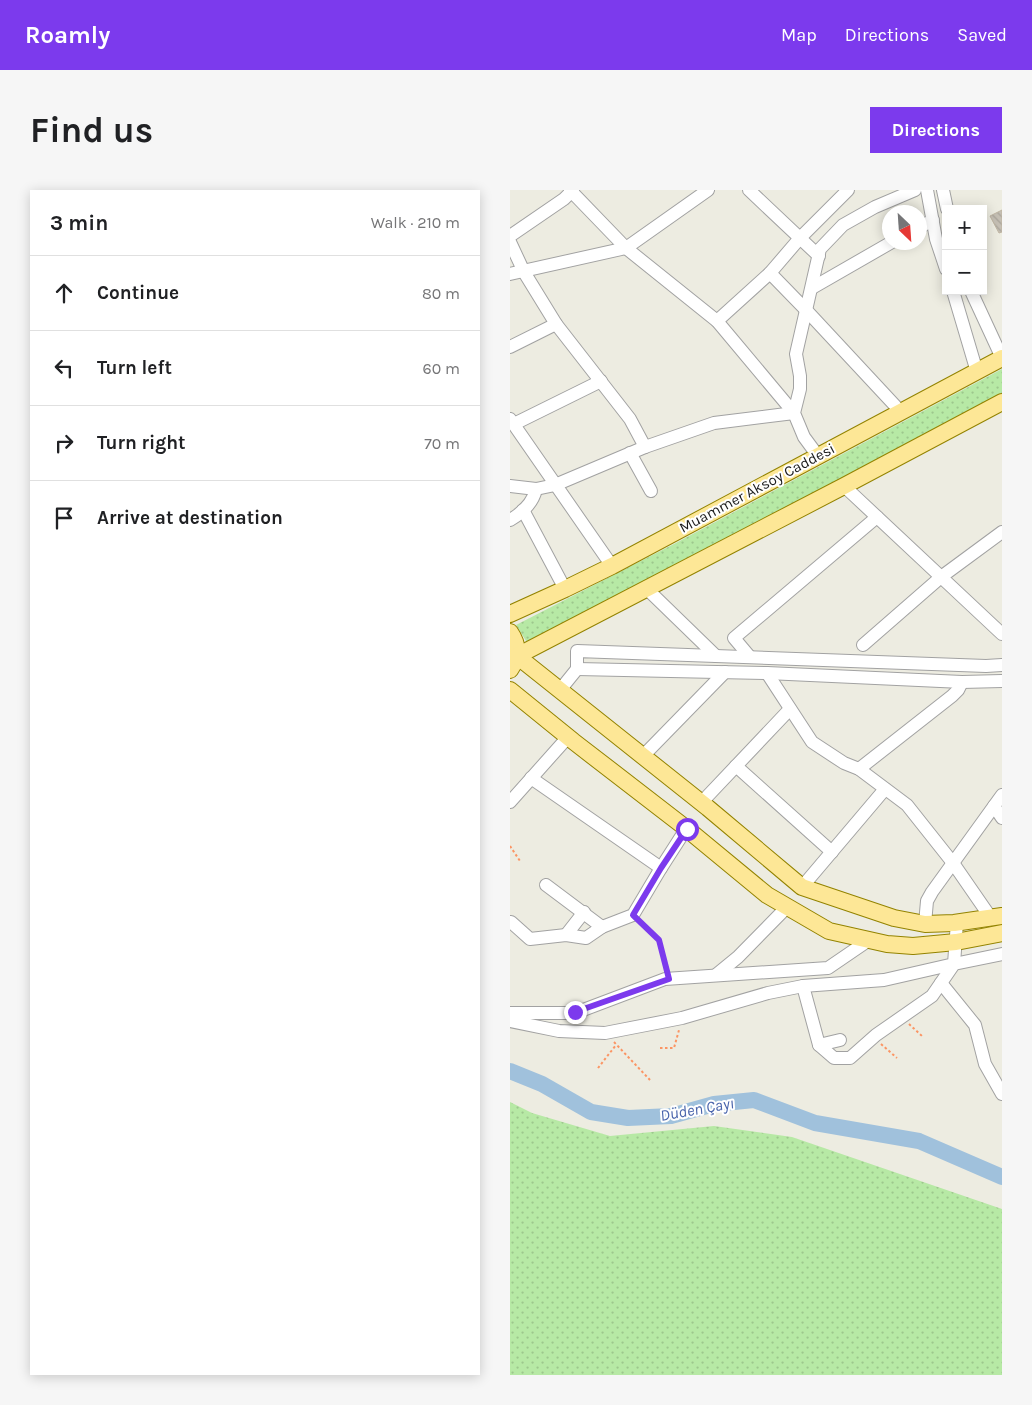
<!DOCTYPE html>
<html lang="en">
<head>
<meta charset="utf-8">
<style>
	body { margin:0; font-family:Karla,sans-serif; background:#f6f6f6; color:#202124 }
	.controls { position:absolute; right:15px; top:15px; display:grid; overflow:hidden; border-radius:0px; box-shadow:0 2px 12px #0003 }
	.controls button { width:45px; height:45px; display:grid; place-items:center; padding:0; border:0; border-bottom:1px solid #e0e0e0; background:#fff; color:#202124; font:25px sans-serif }
	.compass { position:absolute; left:372px; top:15px; width:45px; height:45px; border-radius:50%; background:#fff; box-shadow:0 2px 12px #0003; rotate:155deg }
	.stop { position:absolute; width:15px; height:15px; margin:-11px; border:4px solid #7c3aed; border-radius:50%; background:#fff }
	.stop.end { background:#7c3aed; border-color:#fff; box-shadow:0 1px 5px #0008 }
	.list { margin:0; padding:0; list-style:none }
	h2 { display:flex; justify-content:space-between; align-items:center; height:65px; margin:0; padding:0 20px; font-size:21px }
	h2 small { font-size:16px; font-weight:400; color:#757577 }
	.list li { display:grid; grid-template-columns:32px 1fr auto; gap:15px; align-items:center; box-sizing:border-box; height:75px; padding:0 20px; border-top:1px solid #e0e0e0 }
	.list b { display:block; font-size:19px; white-space:nowrap }
	.list em { font-size:16px; font-style:normal; color:#757577 }
	.icon { flex:none; width:28px; height:28px; fill:none; stroke:currentColor; stroke-width:2; stroke-linecap:round; stroke-linejoin:round }
	.map { position:relative; flex:none; width:492px; height:1185px; overflow:hidden; border-radius:0px }
	header { display:flex; align-items:center; gap:30px; box-sizing:border-box; height:70px; padding:0 25px; background:#7c3aed; color:#fff }
	header strong { font-size:24px }
	nav { display:flex; gap:28px; margin-inline-start:auto; font-size:18px }
	.intro { display:flex; align-items:center; justify-content:space-between; box-sizing:border-box; height:120px; padding:0 30px }
	h1 { margin:0; font-size:35px }
	.button { padding:12px 22px; border-radius:0px; background:#7c3aed; color:#fff; font-size:18px; font-weight:700 }
	main { display:flex; gap:30px; padding:0 30px }
	aside { flex:1; background:#fff; border-radius:0px; box-shadow:0 2px 12px #0003 }
	.map>svg:first-child { display:block }
	.grass { fill:url(#grass-dots) }
	.lines { fill:none; stroke-linecap:round; stroke-linejoin:round }
	.river { stroke:#a0c1dc; stroke-width:16 }
	.building { fill:url(#building-back-hatch); stroke:#bfb5a3 }
	.minor-casing { stroke:#a2a2a2; stroke-width:14 }
	.major-casing { stroke:#938300; stroke-width:18 }
	.path { stroke:#fb9564; stroke-width:2; stroke-dasharray:2.5 2.5; stroke-linecap:butt }
	.minor { stroke:#fff; stroke-width:12 }
	.major { stroke:#fde796; stroke-width:16 }
	.route { stroke:#7c3aed; stroke-width:6 }
	.labels { text-anchor:middle; dominant-baseline:central; stroke-width:4; stroke-linejoin:round; paint-order:stroke }
	.street-label { font-size:15px; fill:#1b1b1b; stroke:#fff }
	.water-label { font-size:16px; font-style:italic; fill:#4863ab; stroke:#fff }
</style>
</head>
<body>
<header>
<strong>Roamly</strong>
<nav><a>Map</a><a>Directions</a><a>Saved</a></nav>
</header>
<div class="intro"><h1>Find us</h1><a class="button">Directions</a></div>
<main>
<aside>
<h2>3 min<small>Walk · 210 m</small></h2>
<ul class="list">
<li><svg class="icon" aria-label="ahead" viewBox="0 0 24 24"><path d="M12 20V5M6 11l6-6 6 6"/></svg><div><b>Continue</b></div><em>80 m</em></li>
<li><svg class="icon" aria-label="left" viewBox="0 0 24 24"><path d="M17 20v-9H6M10 6l-5 5 5 5"/></svg><div><b>Turn left</b></div><em>60 m</em></li>
<li><svg class="icon" aria-label="right" viewBox="0 0 24 24"><path d="M7 20v-9h11M14 6l5 5-5 5"/></svg><div><b>Turn right</b></div><em>70 m</em></li>
<li><svg class="icon" aria-label="arrive" viewBox="0 0 24 24"><path d="M6 21V4h12l-3 4 3 4H6"/></svg><div><b>Arrive at destination</b></div></li>
</ul>
</aside>
<div class="map">
<svg width="492" height="1185" viewBox="0 0 492 1185">
	<defs>
		<pattern id="grass-dots" width="8" height="8" patternUnits="userSpaceOnUse" patternTransform="scale(1.25)"><rect width="8" height="8" fill="#b7e9a5"/><path d="M2 2h.1M6 6h.1" fill="none" stroke="#9dc78d" stroke-width="1.8" stroke-linecap="round"/></pattern>
		<pattern id="building-back-hatch" width="6" height="6" patternUnits="userSpaceOnUse" patternTransform="scale(1.25)"><rect width="6" height="6" fill="#c5bfb4"/><path d="M-1 5l2 2M0 0l6 6M5-1l2 2" fill="none" stroke="#a9a49a"/></pattern>
	</defs>
	<rect width="100%" height="100%" fill="#edece1"/>
	<g class="grass">
		<polygon points="492,179 492,203 18,454 6,435 164,354"/>
		<polygon points="0,912 22,923 100,946 204,936 282,947 492,1019 492,1185 0,1185"/>
	</g>
	<g class="lines">
		<polyline class="river" points="0,881 32,894 81,922 118,928 161,926 204,914 244,910 305,933 409,951 492,987"/>
	</g>
	<polygon class="building" points="492,20 492,42 489,43 480,26"/>
	<g class="lines">
		<defs>
			<g id="minor">
				<polyline points="239,0 309,66"/>
				<polyline points="417,0 426,49 436,79"/>
				<polyline points="433,0 437,19"/>
				<polyline points="410,37 423,30"/>
				<polyline points="0,46 54,9 63,0"/>
				<polyline points="0,52 14,82 46,134 120,229 135,257"/>
				<polyline points="260,83 290,48 338,0"/>
				<polyline points="0,84 116,58 198,0"/>
				<polyline points="302,98 382,52"/>
				<polyline points="443,101 467,182"/>
				<polyline points="461,101 492,168"/>
				<polyline points="207,131 260,83 296,120 391,222"/>
				<polyline points="0,157 46,134"/>
				<polyline points="0,229 102,376"/>
				<polyline points="4,234 91,191"/>
				<polyline points="120,263 141,301"/>
				<polyline points="308,266 294,247 284,223 290,199 290,186 286,164 310,59 333,35 365,17 405,0"/>
				<polyline points="0,296 26,299 45,295 135,257 204,233 284,223 207,131 116,58 60,0"/>
				<polyline points="334,296 492,444"/>
				<polyline points="13,320 55,399"/>
				<path d="M0,330C12,323 23,313 26,299"/>
				<polyline points="137,399 206,466"/>
				<polyline points="353,455 431,387 492,342"/>
				<polyline points="240,467 224,448 367,327"/>
				<polyline points="67,479 257,483 452,492 492,491"/>
				<polyline points="257,483 302,552 334,573 349,579 397,615 443,673 481,728"/>
				<polyline points="50,500 67,479 67,461 476,476 492,475"/>
				<polyline points="133,566 215,482"/>
				<polyline points="226,576 322,662"/>
				<polyline points="349,579 442,506 448,500 452,492"/>
				<polyline points="21,588 151,678 176,639"/>
				<polyline points="0,612 58,547"/>
				<polyline points="191,613 280,519"/>
				<polyline points="484,616 492,628"/>
				<polyline points="36,695 92,737 123,725 151,678"/>
				<polyline points="292,697 375,599"/>
				<polyline points="1,732 20,749 56,745 76,748 92,737"/>
				<polyline points="415,734 417,711 422,702 492,605"/>
				<polyline points="56,745 74,722"/>
				<polyline points="206,785 228,767 277,717"/>
				<polyline points="431,793 465,835 475,874 492,904"/>
				<polyline points="293,796 309,855 324,868 340,868 366,845 422,806 444,774 492,764"/>
				<polyline points="0,823 65,823 155,789 318,778 359,750"/>
				<polyline points="0,831 49,841 95,843 172,828 258,803 293,796 374,790 444,774 447,732"/>
				<polyline points="309,855 330,850"/>
			</g>
			<g id="major">
				<polyline points="0,424 55,399 102,376 492,168"/>
				<path d="M0,442C9,455 9,467 0,480"/>
				<polyline points="7,466 198,618 292,697 384,728 415,734 444,733 492,726"/>
				<polyline points="7,466 334,296 492,212"/>
				<polyline points="0,500 63,551 177,639 257,705 319,741 377,754 403,756 446,752 492,743"/>
			</g>
		</defs>
		<use href="#minor" class="minor-casing"/>
		<use href="#major" class="major-casing"/>
		<g class="path">
			<polyline points="0,656 10,671"/>
			<polyline points="129,731 149,750 157,779"/>
			<polyline points="399,834 412,846"/>
			<polyline points="104,852 140,890"/>
			<polyline points="371,854 387,868"/>
			<polyline points="150,858 164,858 169,840"/>
			<polyline points="88,878 106,855"/>
		</g>
		<use href="#minor" class="minor"/>
		<use href="#major" class="major"/>
	</g>
	<g class="lines">
		<polyline class="route" points="65,822 159,789 149,750 123,725 151,678 177,639"/>
	</g>
	<g class="labels">
		<g class="street-label">
			<text transform="translate(247 298) rotate(-28)">Muammer Aksoy Caddesi</text>
		</g>
		<g class="water-label">
			<text transform="translate(187 919) rotate(-10)">Düden Çayı</text>
		</g>
	</g>
</svg>
<div class="controls">
<button>+</button>
<button>−</button>
</div>
<svg class="compass" viewBox="-18 -18 36 36"><path d="M0-13l5 13h-10z" fill="#e53935"/><path d="M0 13l5-13h-10z" fill="#757577"/></svg>
<div class="stop" style="left:177px;top:639px"></div>
<div class="stop end" style="left:65px;top:822px"></div>
</div>
</main>
</body>
</html>
